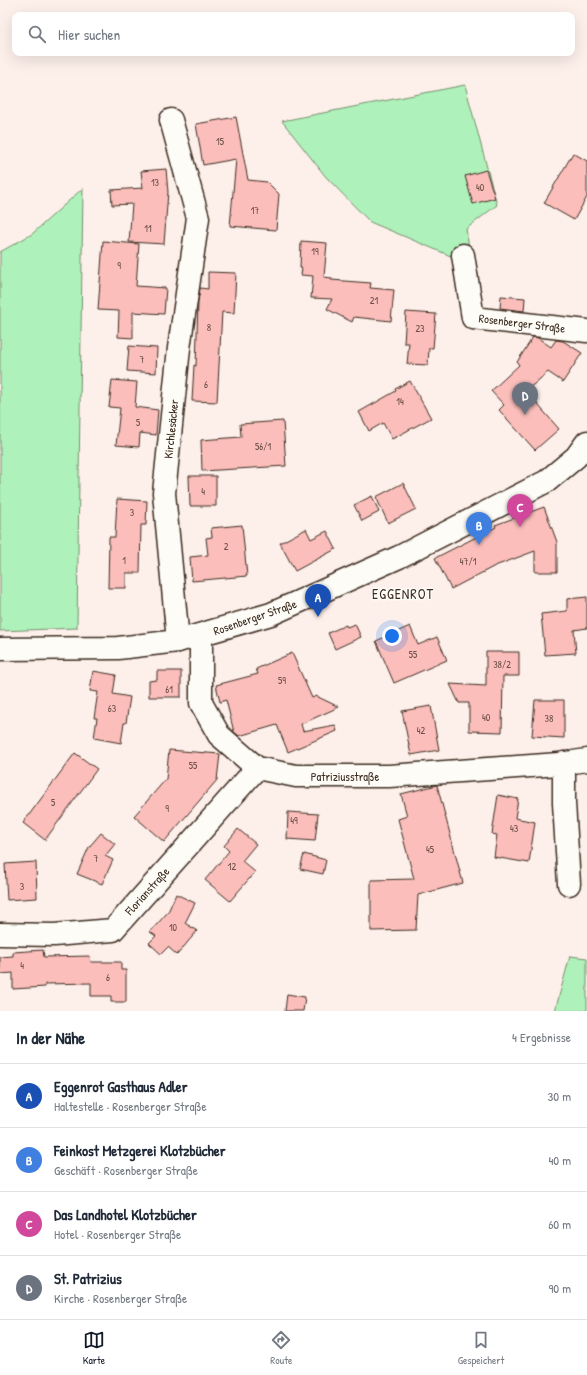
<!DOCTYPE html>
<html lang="de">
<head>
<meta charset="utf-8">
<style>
	body { margin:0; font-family:"Patrick Hand",sans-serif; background:#f6f6f7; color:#1f2937 }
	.you { position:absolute; left:392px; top:636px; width:14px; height:14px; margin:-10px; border:3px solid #fff; border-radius:50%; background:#1a73e8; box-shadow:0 0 0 6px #1a73e833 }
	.badge { display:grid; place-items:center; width:26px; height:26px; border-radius:50%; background:#111827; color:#fff; font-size:13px; font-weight:700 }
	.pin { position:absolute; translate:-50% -33px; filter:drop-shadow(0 1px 2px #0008) }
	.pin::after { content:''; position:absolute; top:21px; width:14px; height:12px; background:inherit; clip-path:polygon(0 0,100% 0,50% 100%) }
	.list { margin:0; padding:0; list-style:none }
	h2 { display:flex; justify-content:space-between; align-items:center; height:52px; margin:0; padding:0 16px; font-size:17px }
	h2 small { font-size:13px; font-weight:400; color:#747a83 }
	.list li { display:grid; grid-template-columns:26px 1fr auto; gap:12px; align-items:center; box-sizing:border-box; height:64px; padding:0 16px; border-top:1px solid #e0e1e3 }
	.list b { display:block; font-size:15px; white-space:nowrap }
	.list p { margin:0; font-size:13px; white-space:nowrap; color:#747a83 }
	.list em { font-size:13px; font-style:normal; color:#747a83 }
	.icon { flex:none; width:22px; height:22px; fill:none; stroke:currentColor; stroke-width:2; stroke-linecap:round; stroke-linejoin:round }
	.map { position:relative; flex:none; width:587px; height:1011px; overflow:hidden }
	.search { position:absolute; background:#fff; box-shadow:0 4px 16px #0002; left:12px; right:12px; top:12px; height:44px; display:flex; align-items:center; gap:10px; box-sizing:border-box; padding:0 14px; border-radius:8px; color:#747a83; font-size:15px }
	.sheet { height:308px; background:#fff }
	nav { display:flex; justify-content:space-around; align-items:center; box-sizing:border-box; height:56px; border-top:1px solid #e0e1e3; background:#fff; font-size:11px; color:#747a83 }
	nav a { display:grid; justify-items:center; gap:2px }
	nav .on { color:#111827 }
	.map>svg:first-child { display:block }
	.green { fill:#aff1ba; stroke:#758e6c }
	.building { fill:#fbbebb; stroke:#3b2a1e }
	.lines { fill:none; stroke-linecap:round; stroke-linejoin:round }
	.minor-casing { stroke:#3b2a1e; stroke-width:25 }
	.major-casing { stroke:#3b2a1e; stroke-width:25 }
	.minor { stroke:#fdfcf7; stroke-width:22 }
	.major { stroke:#fdfcf7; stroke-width:22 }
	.labels { text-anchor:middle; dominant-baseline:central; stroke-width:3; stroke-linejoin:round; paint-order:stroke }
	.number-label { font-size:10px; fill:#6b4f45 }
	.street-label { font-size:12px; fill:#3b2a1e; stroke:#fdfcf7 }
	.quarter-label { font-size:14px; letter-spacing:1px; fill:#3b2a1e; stroke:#fdfcf7 }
</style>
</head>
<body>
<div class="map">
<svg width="587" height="1011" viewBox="0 0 587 1011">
	<rect width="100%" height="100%" fill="#fdf0eb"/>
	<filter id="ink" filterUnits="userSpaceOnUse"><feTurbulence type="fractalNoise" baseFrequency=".025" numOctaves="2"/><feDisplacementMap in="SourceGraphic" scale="8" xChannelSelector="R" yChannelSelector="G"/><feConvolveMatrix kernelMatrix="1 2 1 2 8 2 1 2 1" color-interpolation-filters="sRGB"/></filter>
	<g filter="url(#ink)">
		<g class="green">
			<polygon points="465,85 497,205 466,229 470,253 453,257 370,222 326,177 282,121"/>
			<polygon points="83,188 77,628 0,631 0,252 32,234"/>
			<polygon points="570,956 587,958 587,1011 555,1011"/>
		</g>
		<g class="building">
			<polygon points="236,117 248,180 267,182 279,194 276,230 230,226 236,159 203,165 196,124"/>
			<polygon points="573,153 587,161 587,197 574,220 544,203"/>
			<polygon points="166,169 168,192 164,244 129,242 132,204 112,205 111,190 143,188 141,171"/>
			<polygon points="486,170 495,198 473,204 465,176"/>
			<polygon points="103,241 139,244 136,286 166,288 164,314 133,312 133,338 118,337 119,311 98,310"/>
			<polygon points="301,241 327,243 324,277 332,278 331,280 371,283 370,288 394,290 391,321 354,317 352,322 327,309 332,299 311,298 313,276 301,275 302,268 300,268"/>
			<polygon points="208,272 236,273 234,313 222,312 217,402 192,401 194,365 196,366 198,302 200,288 208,289"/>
			<polygon points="501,296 525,298 524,311 500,308"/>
			<polygon points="406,312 436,314 433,348 429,348 428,365 407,364 409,343 404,343"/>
			<polygon points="533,337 538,338 551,347 556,340 563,341 582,353 563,382 548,372 526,391 559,429 535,450 499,410 504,405 491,391 519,365 517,362"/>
			<polygon points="129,346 157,348 156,373 127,371"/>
			<polygon points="112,380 137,382 135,407 158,410 156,435 140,433 139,447 116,445 120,408 109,407"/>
			<polygon points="410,381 431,418 392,439 383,423 369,431 359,412 396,391 395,389"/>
			<polygon points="283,421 286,466 202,471 201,440 241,437 240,424"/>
			<polygon points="189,476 216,476 216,506 190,506"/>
			<polygon points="403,483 416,509 388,523 376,497"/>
			<polygon points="372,496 379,512 362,521 354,505"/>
			<polygon points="117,499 147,501 146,525 141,525 140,573 126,573 126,588 108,588 109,537 115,537"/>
			<polygon points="544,507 557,542 557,572 535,572 535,551 495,566 451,589 435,558 496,527 495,525"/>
			<polygon points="242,525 247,576 192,581 190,557 208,555 206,538 212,537 211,528"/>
			<polygon points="306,529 311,539 327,531 336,549 295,571 280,543"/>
			<polygon points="587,597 587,628 574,630 576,653 545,655 541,614 567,611 567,599"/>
			<polygon points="355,624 361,637 335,649 328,633 346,625 347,627"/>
			<polygon points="410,626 418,645 437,637 447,660 394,683 376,641"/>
			<polygon points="486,652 519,652 519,676 503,676 502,732 469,731 469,703 459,703 450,684 486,686"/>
			<polygon points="292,653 312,698 316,696 339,707 301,724 303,731 335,725 337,731 288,752 277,725 239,736 234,732 226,700 220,702 216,685 258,674 256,669"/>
			<polygon points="93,671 116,675 113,694 130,697 126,723 124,723 121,743 94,738 97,718 94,718 98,692 90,691"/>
			<polygon points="157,671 181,671 181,697 149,697 149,681 157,680"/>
			<polygon points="535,700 564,700 564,738 532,736"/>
			<polygon points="431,706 439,750 411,755 402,711"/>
			<polygon points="169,750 220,754 217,780 164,842 134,816 166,779"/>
			<polygon points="75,753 97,769 45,840 23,823"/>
			<polygon points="437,785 463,883 418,895 416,930 371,931 371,880 414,879 398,819 407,816 401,794"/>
			<polygon points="498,795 518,799 515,818 535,822 529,863 494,857 497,835 492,834"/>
			<polygon points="288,812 318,814 315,841 287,839"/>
			<polygon points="238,829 256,844 242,861 255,872 230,901 205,880 229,851 224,846"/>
			<polygon points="101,833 115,844 105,856 113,860 102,884 77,874 89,847"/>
			<polygon points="304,854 326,860 323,874 300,869"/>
			<polygon points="36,862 37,898 7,900 5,864"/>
			<polygon points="176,894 195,903 185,923 197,931 177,955 168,947 161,954 149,943 156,936 150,932 168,912"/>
			<polygon points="43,950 44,957 90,956 91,962 121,962 121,970 126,970 126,1002 111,1002 111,996 91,996 91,983 45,984 45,987 13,989 13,973 0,974 0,957 13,956 13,952"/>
			<polygon points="287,994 305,997 303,1011 285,1011"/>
		</g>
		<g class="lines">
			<defs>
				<g id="minor">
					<polyline points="171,120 198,218 179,348 164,493 178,641"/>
					<polyline points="463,255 473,318 587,331"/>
					<polyline points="201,635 201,703 219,735 257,768 296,776 389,776 559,764 587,760"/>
					<polyline points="564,763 564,803 569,884"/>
					<polyline points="0,934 54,935 113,930 257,768"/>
				</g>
				<polyline id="major" points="0,649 118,648 178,641 271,614 399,557 547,481 576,457 587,442"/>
			</defs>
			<use href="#minor" class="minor-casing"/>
			<use href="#major" class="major-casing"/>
			<use href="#minor" class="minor"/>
			<use href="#major" class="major"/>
		</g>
	</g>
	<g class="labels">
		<g class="number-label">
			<text x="220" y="141">15</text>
			<text x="155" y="182">13</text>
			<text x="480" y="187">40</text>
			<text x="255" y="210">17</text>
			<text x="148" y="228">11</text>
			<text x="315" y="251">19</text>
			<text x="119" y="265">9</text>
			<text x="374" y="300">21</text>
			<text x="209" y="327">8</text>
			<text x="420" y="328">23</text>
			<text x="142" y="359">7</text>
			<text x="206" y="384">6</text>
			<text x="400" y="401">14</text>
			<text x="138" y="422">5</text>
			<text x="263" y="446">56/1</text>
			<text x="203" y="491">4</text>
			<text x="132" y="512">3</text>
			<text x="226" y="546">2</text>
			<text x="124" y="560">1</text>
			<text x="468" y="561">47/1</text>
			<text x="413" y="654">55</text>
			<text x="502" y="664">38/2</text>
			<text x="282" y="680">59</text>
			<text x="169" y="689">61</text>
			<text x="112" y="708">63</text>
			<text x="486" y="717">40</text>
			<text x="549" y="718">38</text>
			<text x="421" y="730">42</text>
			<text x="193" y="765">55</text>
			<text x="53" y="802">5</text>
			<text x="167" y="808">9</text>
			<text x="294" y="820">49</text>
			<text x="514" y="828">43</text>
			<text x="430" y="849">45</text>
			<text x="96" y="858">7</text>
			<text x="232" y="866">12</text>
			<text x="22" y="886">3</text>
			<text x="173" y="927">10</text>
			<text x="22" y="965">4</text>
			<text x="108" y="977">6</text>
		</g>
		<g class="street-label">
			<text transform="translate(522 323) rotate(7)">Rosenberger Straße</text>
			<text transform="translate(171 429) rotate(-84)">Kirchlesäcker</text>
			<text transform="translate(255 617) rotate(-19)">Rosenberger Straße</text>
			<text x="345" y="776">Patriziusstraße</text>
			<text transform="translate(147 891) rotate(-48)">Florianstraße</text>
		</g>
		<g class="quarter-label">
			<text x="403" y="593">EGGENROT</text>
		</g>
	</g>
</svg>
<div class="you"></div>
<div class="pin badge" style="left:318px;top:617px;background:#1a4fb4">A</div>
<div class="pin badge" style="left:479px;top:545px;background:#3f7fe0">B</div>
<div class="pin badge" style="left:520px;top:527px;background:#d1479c">C</div>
<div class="pin badge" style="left:525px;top:415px;background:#6b7280">D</div>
<div class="search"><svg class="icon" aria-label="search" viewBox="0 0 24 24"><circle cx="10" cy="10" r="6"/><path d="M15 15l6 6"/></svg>Hier suchen</div>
</div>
<section class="sheet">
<h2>In der Nähe<small>4 Ergebnisse</small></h2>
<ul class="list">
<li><span class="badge" style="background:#1a4fb4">A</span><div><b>Eggenrot Gasthaus Adler</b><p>Haltestelle · Rosenberger Straße</p></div><em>30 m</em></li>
<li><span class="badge" style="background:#3f7fe0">B</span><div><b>Feinkost Metzgerei Klotzbücher</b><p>Geschäft · Rosenberger Straße</p></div><em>40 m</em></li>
<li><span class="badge" style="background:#d1479c">C</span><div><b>Das Landhotel Klotzbücher</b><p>Hotel · Rosenberger Straße</p></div><em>60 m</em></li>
<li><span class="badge" style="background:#6b7280">D</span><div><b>St. Patrizius</b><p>Kirche · Rosenberger Straße</p></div><em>90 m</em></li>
</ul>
</section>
<nav>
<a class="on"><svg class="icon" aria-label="map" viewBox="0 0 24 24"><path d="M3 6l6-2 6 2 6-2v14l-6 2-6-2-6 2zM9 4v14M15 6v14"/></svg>Karte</a>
<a><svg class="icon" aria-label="directions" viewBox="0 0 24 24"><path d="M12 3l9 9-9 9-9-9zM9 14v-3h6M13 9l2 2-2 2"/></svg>Route</a>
<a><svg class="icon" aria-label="saved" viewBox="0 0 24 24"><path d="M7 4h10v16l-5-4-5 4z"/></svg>Gespeichert</a>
</nav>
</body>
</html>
